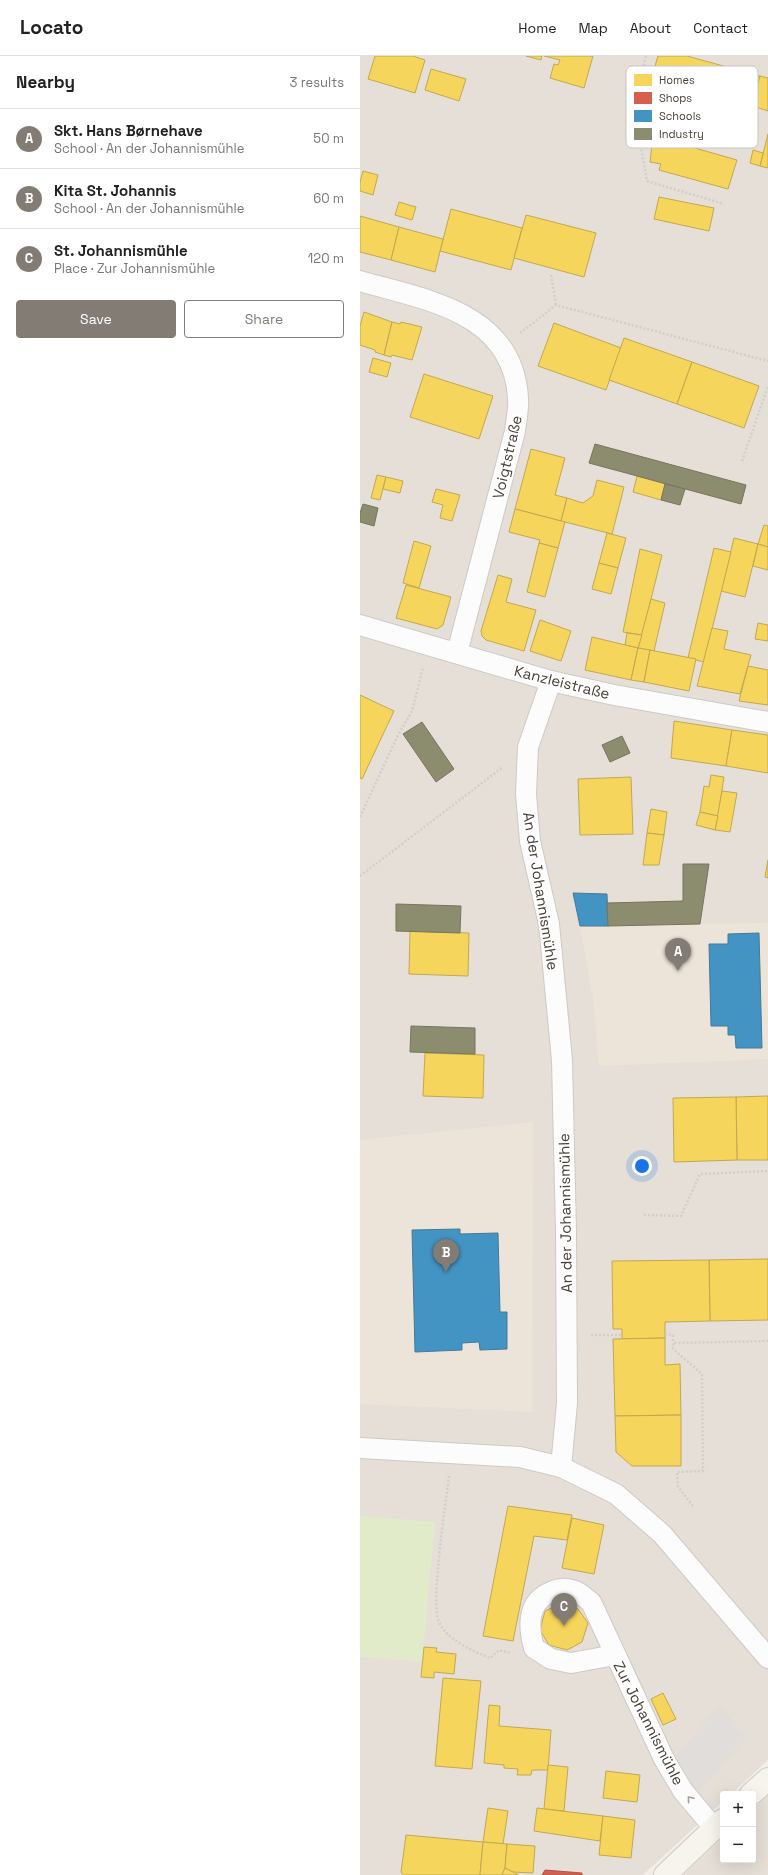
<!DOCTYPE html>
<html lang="en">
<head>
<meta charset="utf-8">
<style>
	body { margin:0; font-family:"Space Grotesk",sans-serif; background:#f2f2f2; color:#222 }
	.controls { position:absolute; right:12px; bottom:12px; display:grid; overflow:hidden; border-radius:4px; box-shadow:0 4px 16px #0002 }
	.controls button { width:36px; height:36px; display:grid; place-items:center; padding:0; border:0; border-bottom:1px solid #e0e0e0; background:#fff; color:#222; font:20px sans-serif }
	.you { position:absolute; left:282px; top:1110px; width:14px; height:14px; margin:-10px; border:3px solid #fff; border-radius:50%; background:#1a73e8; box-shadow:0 0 0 6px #1a73e833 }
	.badge { display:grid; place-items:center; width:26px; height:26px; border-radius:50%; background:#827c75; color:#fff; font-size:13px; font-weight:700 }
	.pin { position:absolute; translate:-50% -33px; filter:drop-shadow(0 1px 2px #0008) }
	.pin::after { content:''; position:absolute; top:21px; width:14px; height:12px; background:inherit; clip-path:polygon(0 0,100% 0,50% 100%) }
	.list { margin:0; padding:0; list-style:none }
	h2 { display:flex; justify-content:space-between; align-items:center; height:52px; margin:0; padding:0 16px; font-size:17px }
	h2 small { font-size:13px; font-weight:400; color:#767676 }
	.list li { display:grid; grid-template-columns:26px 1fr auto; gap:12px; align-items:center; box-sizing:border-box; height:60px; padding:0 16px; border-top:1px solid #e0e0e0 }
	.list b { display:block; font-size:15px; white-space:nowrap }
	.list p { margin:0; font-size:13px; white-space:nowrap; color:#767676 }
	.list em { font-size:13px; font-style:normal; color:#767676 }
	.actions { display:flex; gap:8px; padding:12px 16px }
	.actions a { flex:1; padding:9px 0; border:1px solid #827c75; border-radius:4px; text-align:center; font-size:14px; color:#827c75 }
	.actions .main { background:#827c75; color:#fff }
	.map { position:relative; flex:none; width:408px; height:1819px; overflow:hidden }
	header { display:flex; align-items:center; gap:24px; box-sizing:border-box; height:56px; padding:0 20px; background:#fff; border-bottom:1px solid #e0e0e0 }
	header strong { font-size:19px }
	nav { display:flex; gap:22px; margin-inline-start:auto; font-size:14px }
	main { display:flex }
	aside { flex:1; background:#fff }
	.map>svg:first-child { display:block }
	.residential { fill:#e5dfd7 }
	.education { fill:#ece4d9 }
	.green { fill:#e1ebca }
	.parking { fill:#e0ddda }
	.homes { fill:#f6d55c; stroke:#c2a851 }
	.shops { fill:#d6604d; stroke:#ab5646 }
	.schools { fill:#4393c3; stroke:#447a99 }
	.industry { fill:#8c8c6e; stroke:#77755d }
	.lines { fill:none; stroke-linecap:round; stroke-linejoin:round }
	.street-casing { stroke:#cdcac6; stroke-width:22 }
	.secondary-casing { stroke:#d0cac1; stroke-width:24 }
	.path { stroke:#d1cecb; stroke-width:2.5; stroke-dasharray:2 2; stroke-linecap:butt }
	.street { stroke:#fdfcfc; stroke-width:20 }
	.secondary { stroke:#f7f4ee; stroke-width:22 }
	.oneway { stroke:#a29e99 }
	.labels { text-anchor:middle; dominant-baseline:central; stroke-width:4; stroke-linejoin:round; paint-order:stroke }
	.street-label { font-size:15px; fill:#473f36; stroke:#fff }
	.key { fill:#fff; stroke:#c8c5c3; stroke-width:1 }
	.key-label { font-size:11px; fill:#473f36 }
</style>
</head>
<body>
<header>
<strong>Locato</strong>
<nav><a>Home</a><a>Map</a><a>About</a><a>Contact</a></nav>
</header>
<main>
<aside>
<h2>Nearby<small>3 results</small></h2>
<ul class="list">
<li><span class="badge">A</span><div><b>Skt. Hans Børnehave</b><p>School · An der Johannismühle</p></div><em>50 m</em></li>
<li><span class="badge">B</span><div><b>Kita St. Johannis</b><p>School · An der Johannismühle</p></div><em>60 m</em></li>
<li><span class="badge">C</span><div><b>St. Johannismühle</b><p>Place · Zur Johannismühle</p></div><em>120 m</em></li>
</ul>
<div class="actions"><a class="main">Save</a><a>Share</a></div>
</aside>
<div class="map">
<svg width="408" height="1819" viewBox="0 0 408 1819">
	<rect width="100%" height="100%" fill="#f1eeea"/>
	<g class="residential">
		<polygon points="0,0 408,0 408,1704 371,1738 363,1738 363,1745 283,1819 0,1819"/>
		<polygon points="408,1739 408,1819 323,1819 363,1781 363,1804 393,1804 393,1753"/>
	</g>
	<g class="education">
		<polygon points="408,867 408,1003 239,1010 233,941 220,870"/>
		<polygon points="173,1066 172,1356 0,1348 0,1084"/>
	</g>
	<polygon class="green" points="0,1460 75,1466 62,1606 0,1601"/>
	<polygon class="parking" points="360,1648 385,1682 337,1738 317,1700"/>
	<g class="homes">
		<polygon points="15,0 53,0 65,4 55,37 8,23"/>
		<polygon points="166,0 182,0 181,4"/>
		<polygon points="184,0 233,0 224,32 190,22 194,8 198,9 200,4"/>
		<polygon points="298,0 327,0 400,20 392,50 355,40 351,54 339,50 343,37 334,34 333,39 290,27"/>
		<polygon points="71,13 106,23 99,45 65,34"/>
		<polygon points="400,20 408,22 408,55 392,50"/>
		<polygon points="327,75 339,78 335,92 377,104 368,133 299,114 301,108 290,106 293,80 323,89"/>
		<polygon points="408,78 408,112 400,110"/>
		<polygon points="393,94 403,97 400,110 390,107"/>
		<polygon points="3,115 18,119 13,139 0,135 0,126"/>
		<polygon points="299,141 354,152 349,175 294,163"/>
		<polygon points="39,146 56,151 52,164 35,159"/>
		<polygon points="91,153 162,172 151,214 80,195"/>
		<polygon points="166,159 236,177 224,221 154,202"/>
		<polygon points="0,160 39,171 31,204 0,196"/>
		<polygon points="39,171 83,183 75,216 31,204"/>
		<polygon points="4,256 32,266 24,299 15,296 15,294 0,289 0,270"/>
		<polygon points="32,266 40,268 41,266 62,271 52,304 32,299 31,301 24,299"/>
		<polygon points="194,267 261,292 246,334 178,310"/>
		<polygon points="264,282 332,306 317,348 249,324"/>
		<polygon points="13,302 31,307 27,321 9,316"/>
		<polygon points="332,306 399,330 384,372 317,348"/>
		<polygon points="64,318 133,340 119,383 50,361"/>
		<polygon points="171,393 205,402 195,439 207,442 201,465 155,453"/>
		<polygon points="17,419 26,421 20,444 11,442"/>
		<polygon points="277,420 305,428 301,444 273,436"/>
		<polygon points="26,421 43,425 40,437 23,433"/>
		<polygon points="237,424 264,431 252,478 201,465 207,442 223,447 233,440"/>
		<polygon points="76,433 100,439 92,465 80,462 83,449 72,446"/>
		<polygon points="155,453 205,466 198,492 179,487 180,484 149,476"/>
		<polygon points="404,469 408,470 408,491 398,488"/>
		<polygon points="247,477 266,482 258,512 239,507"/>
		<polygon points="374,482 398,488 385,541 361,535"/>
		<polygon points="54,485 71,490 59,532 43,527"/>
		<polygon points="179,487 198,492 185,541 167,536"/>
		<polygon points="398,488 408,491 408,514 393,510"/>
		<polygon points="354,492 371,496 344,606 328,602"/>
		<polygon points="280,493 302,499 282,579 263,576"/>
		<polygon points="239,507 258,512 251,538 232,533"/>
		<polygon points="138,519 152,523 146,546 176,554 164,595 126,584 122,580 121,575"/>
		<polygon points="46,529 91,541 83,569 77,573 36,562"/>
		<polygon points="291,543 305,547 294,595 278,592"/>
		<polygon points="180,564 211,575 201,605 170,595"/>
		<polygon points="398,567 408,569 408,585 395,583"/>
		<polygon points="352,572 368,575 364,593 391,599 380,638 337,630"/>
		<polygon points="267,577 282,579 278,592 265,589"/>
		<polygon points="232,581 278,592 271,624 225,614"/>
		<polygon points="278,592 290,594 284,626 271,624"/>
		<polygon points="290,594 336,603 329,635 284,626"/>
		<polygon points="388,610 408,614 408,649 379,645"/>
		<polygon points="0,639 34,655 2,723 0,722"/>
		<polygon points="314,665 372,674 366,710 311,702"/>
		<polygon points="372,674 408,679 408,717 366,710"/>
		<polygon points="351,719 364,721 358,760 340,756 344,730 349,731"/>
		<polygon points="271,721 273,778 220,779 218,723"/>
		<polygon points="362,735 377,737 370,776 355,774"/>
		<polygon points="291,753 307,756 304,779 287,777"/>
		<polygon points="340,756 358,760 355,774 336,769"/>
		<polygon points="287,777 304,779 299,809 283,809"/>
		<polygon points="408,804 408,822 405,821"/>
		<polygon points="50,875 109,877 108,920 49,918"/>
		<polygon points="65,997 124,999 123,1042 63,1040"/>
		<polygon points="408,1040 408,1104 377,1104 376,1041"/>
		<polygon points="376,1041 377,1104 314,1106 313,1042"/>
		<polygon points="408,1203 408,1264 350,1265 349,1204"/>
		<polygon points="349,1204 350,1265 305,1266 305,1282 262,1283 262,1273 253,1273 252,1205"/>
		<polygon points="305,1282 305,1309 320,1308 321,1359 255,1360 253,1283"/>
		<polygon points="321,1359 321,1410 272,1410 256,1396 255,1360"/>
		<polygon points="148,1450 212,1459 207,1484 174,1480 153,1585 123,1580"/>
		<polygon points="212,1462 244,1469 234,1518 202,1512"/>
		<polygon points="200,1548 218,1553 228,1567 222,1586 207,1594 189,1589 180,1574 185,1555"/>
		<polygon points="64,1591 77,1592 76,1596 96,1598 94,1618 74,1616 74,1622 61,1621"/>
		<polygon points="83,1622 121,1625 112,1713 75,1710"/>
		<polygon points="303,1637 316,1663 303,1669 291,1643"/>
		<polygon points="129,1649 140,1650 139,1670 191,1674 188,1714 172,1714 171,1719 157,1719 158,1713 144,1712 144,1709 124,1707"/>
		<polygon points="188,1709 208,1711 204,1755 184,1753"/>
		<polygon points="246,1715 280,1719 277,1746 243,1742"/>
		<polygon points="128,1752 148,1755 143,1788 123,1786"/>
		<polygon points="177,1752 243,1760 240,1785 174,1775"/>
		<polygon points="243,1760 275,1764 271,1802 239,1799"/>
		<polygon points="46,1779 123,1786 120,1819 43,1819 41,1816"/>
		<polygon points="123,1786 147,1788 145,1812 142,1819 120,1819"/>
		<polygon points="147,1788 175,1790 173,1817 153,1816 145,1812"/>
		<polygon points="145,1812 159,1819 142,1819"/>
	</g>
	<polygon class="shops" points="185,1814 222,1817 222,1819 182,1819"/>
	<g class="schools">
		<polygon points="213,837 247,838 248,870 220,870"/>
		<polygon points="399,877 402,992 376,992 375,979 368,979 368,970 351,970 349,888 368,888 368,878"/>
		<polygon points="100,1173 100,1178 138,1177 140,1256 147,1256 147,1293 120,1294 119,1286 102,1287 102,1294 55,1296 52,1174"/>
	</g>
	<g class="industry">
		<polygon points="235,388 386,429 381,448 229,407"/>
		<polygon points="305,428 325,433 320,449 301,444"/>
		<polygon points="3,448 18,452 14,470 0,466 0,457"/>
		<polygon points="62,666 94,713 76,726 43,678"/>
		<polygon points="262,680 270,697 250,706 242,689"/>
		<polygon points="323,808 349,808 340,868 248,870 247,847 323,845"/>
		<polygon points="36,848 101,850 100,877 36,875"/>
		<polygon points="51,970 115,972 115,998 50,996"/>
	</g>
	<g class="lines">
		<defs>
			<g id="street">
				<path d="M0,225C66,244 153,256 158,342C159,353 156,365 155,375L97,597"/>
				<polyline points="0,569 191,625 254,639 408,666"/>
				<polyline points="191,625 168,691 166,738 170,785 189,868 202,1004 206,1175 207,1347 201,1411"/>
				<polyline points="0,1392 160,1401 201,1411 256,1438 302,1478 408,1602"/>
				<path d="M255,1599L211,1607L191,1603L174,1592C168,1570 167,1546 191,1536C199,1532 207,1532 215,1535C221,1537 226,1543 231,1546L304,1703L323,1735L354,1772"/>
			</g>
			<g id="secondary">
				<polyline points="391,1738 408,1723"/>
				<polyline points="305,1819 363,1764"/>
			</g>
		</defs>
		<use href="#street" class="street-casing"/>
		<use href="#secondary" class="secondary-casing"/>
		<g class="path">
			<polyline points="286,0 273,47 287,125 364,148"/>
			<polyline points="273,47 353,71"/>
			<polyline points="191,219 196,249"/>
			<polyline points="160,277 196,249 408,305"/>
			<polyline points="382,405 408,330"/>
			<polyline points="0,761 37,681 52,655 63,611"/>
			<polyline points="0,820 143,711"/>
			<polyline points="284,1159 321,1160 340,1118 408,1115"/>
			<polyline points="305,1278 313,1279 313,1287"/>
			<polyline points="231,1279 262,1279"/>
			<path d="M89,1420C86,1445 70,1549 79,1566C87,1584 113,1595 130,1602L139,1594L150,1597"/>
			<polyline points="333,1450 318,1431 317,1416 343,1415 342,1318 313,1293 313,1287 408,1285"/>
		</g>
		<use href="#street" class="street"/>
		<use href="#secondary" class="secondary"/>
	</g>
	<defs><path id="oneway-chevron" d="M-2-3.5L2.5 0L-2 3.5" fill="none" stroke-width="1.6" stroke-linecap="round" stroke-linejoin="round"/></defs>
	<use class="oneway" href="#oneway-chevron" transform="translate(330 1743) rotate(-130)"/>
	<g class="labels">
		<g class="street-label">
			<text transform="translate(147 401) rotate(-77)">Voigtstraße</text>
			<text transform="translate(202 626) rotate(14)">Kanzleistraße</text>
			<text transform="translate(181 835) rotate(81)">An der Johannismühle</text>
			<text transform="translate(205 1157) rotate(-91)">An der Johannismühle</text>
			<text transform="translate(289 1667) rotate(63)">Zur Johannismühle</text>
		</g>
	</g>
	<rect x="266" y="10" width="132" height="82" rx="6" class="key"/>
	<rect x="274" y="18" width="18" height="12" fill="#f6d55c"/>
	<rect x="274" y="36" width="18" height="12" fill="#d6604d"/>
	<rect x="274" y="54" width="18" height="12" fill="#4393c3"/>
	<rect x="274" y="72" width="18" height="12" fill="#8c8c6e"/>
	<g class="key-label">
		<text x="299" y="28">Homes</text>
		<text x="299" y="46">Shops</text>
		<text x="299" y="64">Schools</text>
		<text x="299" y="82">Industry</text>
	</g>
</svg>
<div class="controls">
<button>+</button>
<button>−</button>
</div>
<div class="you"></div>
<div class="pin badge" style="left:318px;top:915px">A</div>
<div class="pin badge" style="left:86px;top:1216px">B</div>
<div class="pin badge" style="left:204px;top:1570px">C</div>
</div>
</main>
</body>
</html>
